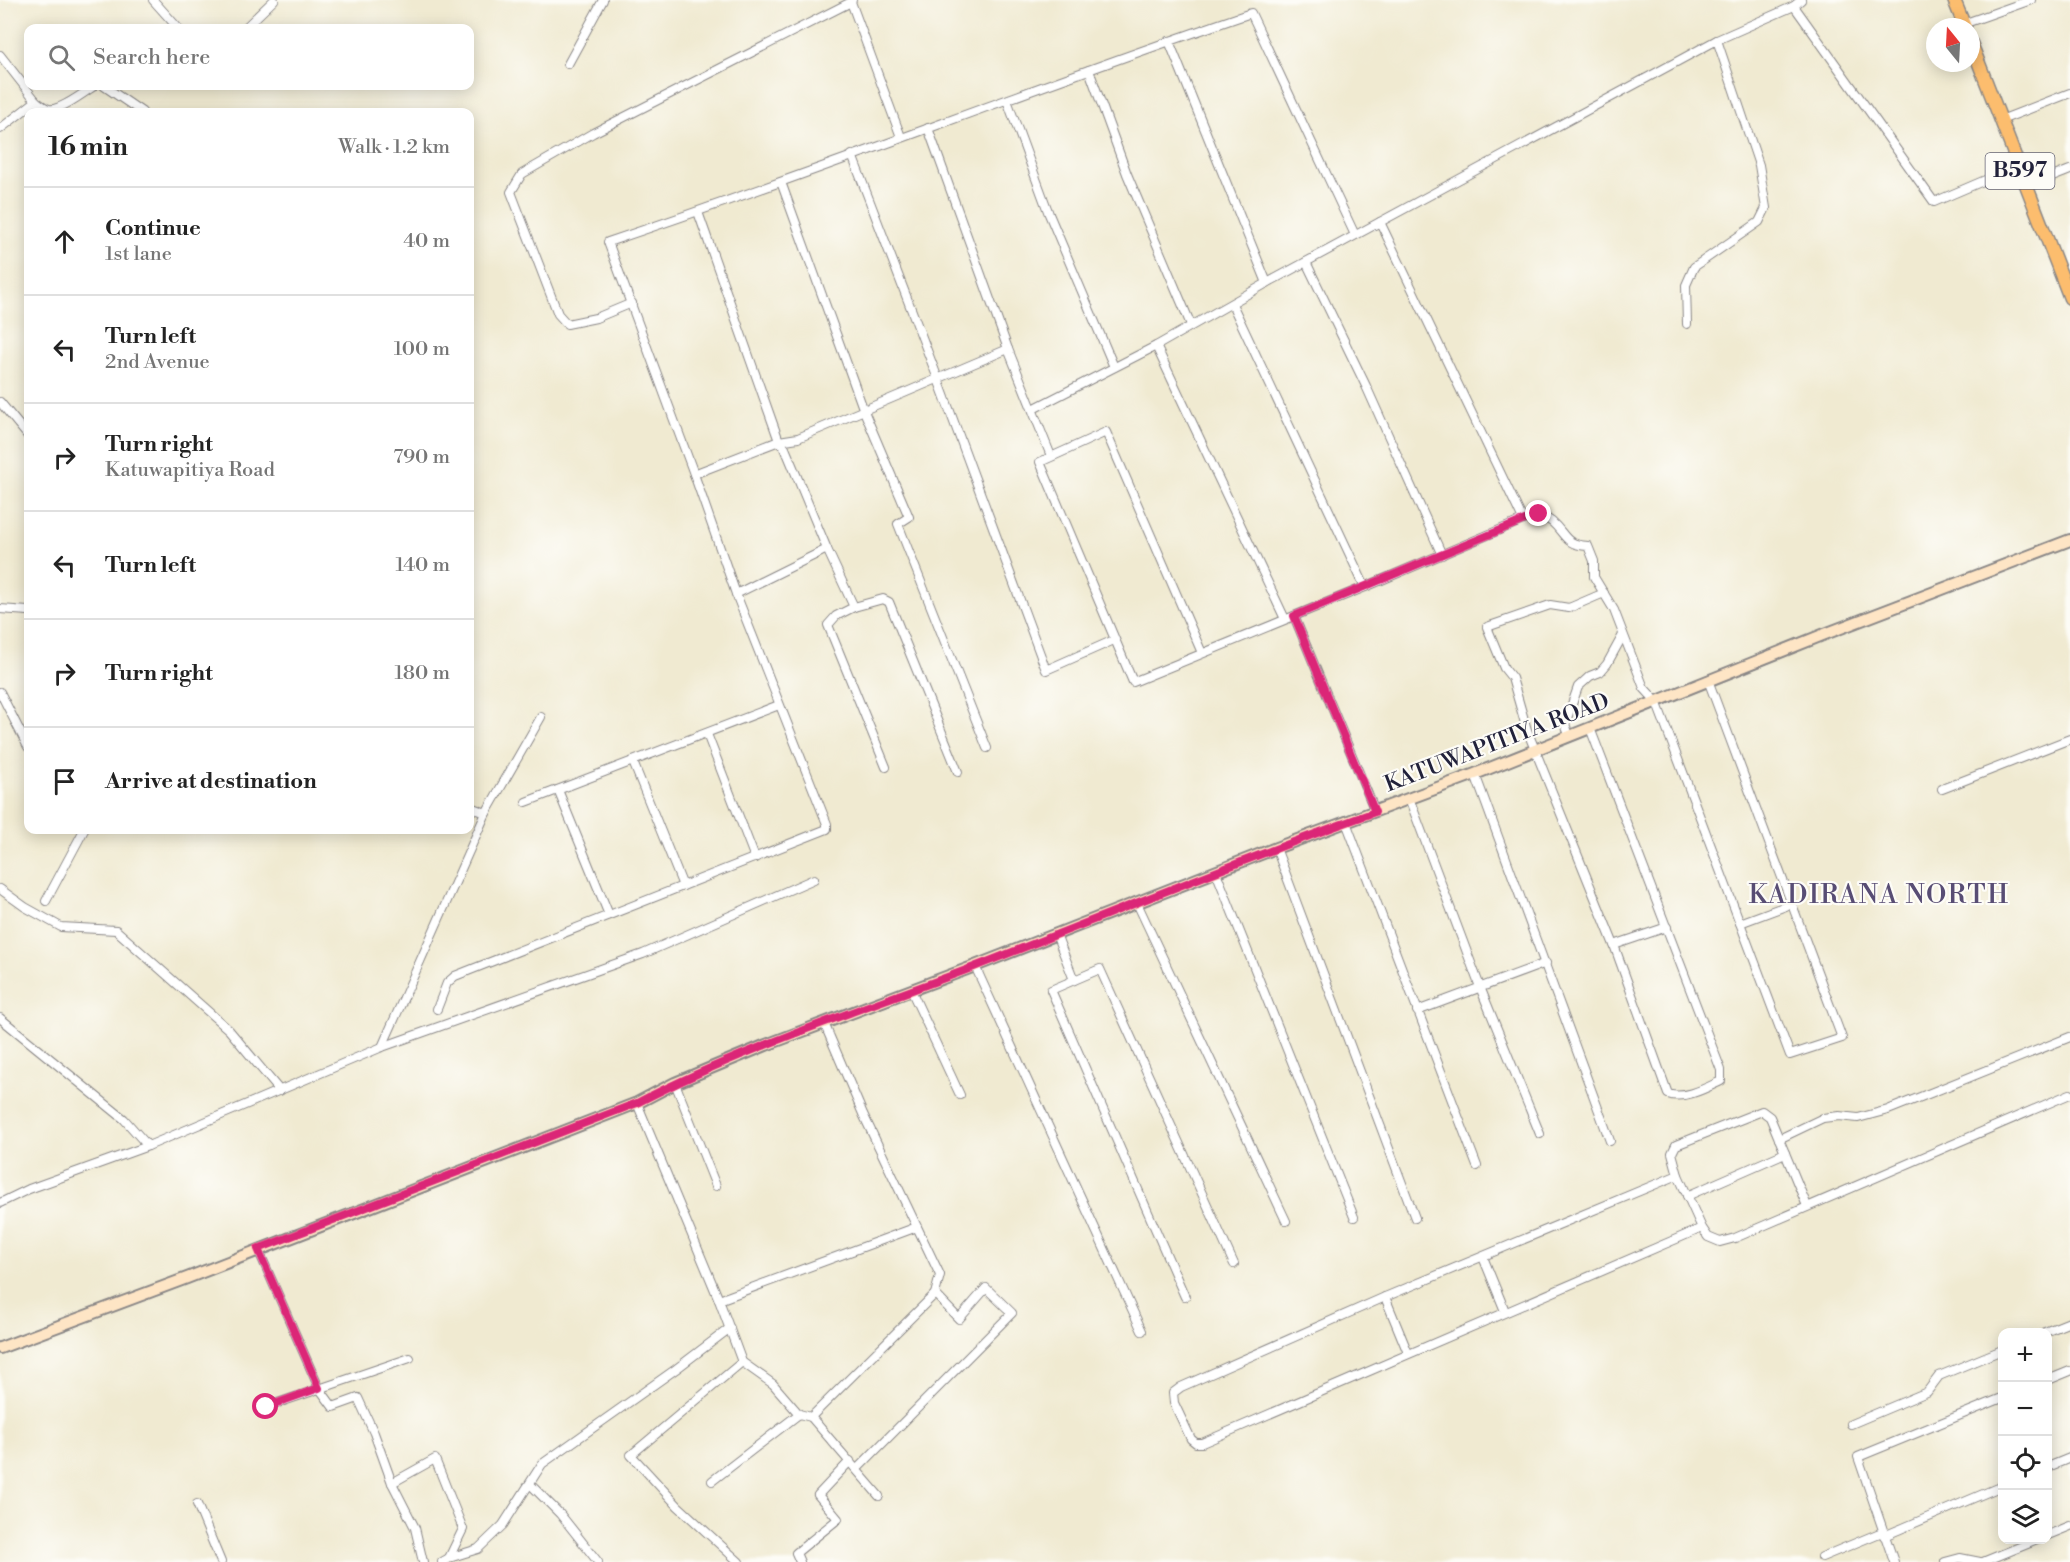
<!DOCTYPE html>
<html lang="en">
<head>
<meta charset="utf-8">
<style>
	body { margin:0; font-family:"Libre Bodoni",serif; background:#f6f6f6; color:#222 }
	.controls { position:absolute; right:18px; bottom:18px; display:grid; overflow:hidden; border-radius:12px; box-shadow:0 3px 15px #0003 }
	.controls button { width:54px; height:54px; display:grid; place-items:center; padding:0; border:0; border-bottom:2px solid #e0e0e0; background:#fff; color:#222; font:30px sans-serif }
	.compass { position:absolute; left:1926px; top:18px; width:54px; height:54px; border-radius:50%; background:#fff; box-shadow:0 3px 15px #0003; rotate:342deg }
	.stop { position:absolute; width:18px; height:18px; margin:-14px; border:4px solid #db2777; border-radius:50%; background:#fff }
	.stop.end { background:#db2777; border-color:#fff; box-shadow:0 2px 6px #0008 }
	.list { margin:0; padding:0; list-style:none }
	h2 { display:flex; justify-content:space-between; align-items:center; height:78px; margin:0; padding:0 24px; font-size:26px }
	h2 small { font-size:20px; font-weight:400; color:#767676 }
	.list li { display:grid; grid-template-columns:39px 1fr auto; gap:18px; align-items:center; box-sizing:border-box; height:108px; padding:0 24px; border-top:2px solid #e0e0e0 }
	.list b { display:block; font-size:22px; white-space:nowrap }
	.list p { margin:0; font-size:20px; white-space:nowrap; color:#767676 }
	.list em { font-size:20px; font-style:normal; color:#767676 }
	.icon { flex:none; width:33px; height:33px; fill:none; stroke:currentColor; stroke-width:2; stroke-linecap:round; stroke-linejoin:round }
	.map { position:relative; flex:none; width:2070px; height:1562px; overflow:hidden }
	.search { position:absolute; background:#fff; box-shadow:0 3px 15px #0003; left:24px; top:24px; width:450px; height:66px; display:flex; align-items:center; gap:15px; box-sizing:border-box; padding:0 21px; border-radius:12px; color:#767676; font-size:22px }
	.panel { position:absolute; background:#fff; box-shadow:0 3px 15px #0003; left:24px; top:108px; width:450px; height:726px; border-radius:12px }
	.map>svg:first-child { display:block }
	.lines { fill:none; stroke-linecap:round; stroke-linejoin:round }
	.street-casing { stroke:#898686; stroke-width:10 }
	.secondary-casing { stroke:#898686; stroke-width:14 }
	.primary-casing { stroke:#898686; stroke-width:15 }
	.street { stroke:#fff; stroke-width:8 }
	.secondary { stroke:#fee5c5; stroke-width:10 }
	.primary { stroke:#fcbd6e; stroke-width:12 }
	.route { stroke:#db2777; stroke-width:8 }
	.labels { text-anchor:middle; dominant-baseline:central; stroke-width:4.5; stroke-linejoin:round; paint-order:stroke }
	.shield { fill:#fdfcf7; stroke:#646373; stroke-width:1.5 }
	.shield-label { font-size:21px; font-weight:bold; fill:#22223b }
	.street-label { font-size:22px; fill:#22223b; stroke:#fdfcf7 }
	.quarter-label { font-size:26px; letter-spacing:1.5px; fill:#584d74; stroke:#fdfcf7 }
</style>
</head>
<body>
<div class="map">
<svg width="2070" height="1562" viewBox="0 0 2070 1562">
	<rect width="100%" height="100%" fill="#fdfcf7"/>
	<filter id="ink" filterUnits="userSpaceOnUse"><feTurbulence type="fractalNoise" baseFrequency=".0167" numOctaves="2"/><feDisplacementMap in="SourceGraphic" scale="12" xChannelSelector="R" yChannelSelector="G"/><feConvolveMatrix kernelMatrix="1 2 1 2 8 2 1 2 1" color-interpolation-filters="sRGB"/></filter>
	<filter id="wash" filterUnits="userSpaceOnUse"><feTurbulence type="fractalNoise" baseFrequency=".008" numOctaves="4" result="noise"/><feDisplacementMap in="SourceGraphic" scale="24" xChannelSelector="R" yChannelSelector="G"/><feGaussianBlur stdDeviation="1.35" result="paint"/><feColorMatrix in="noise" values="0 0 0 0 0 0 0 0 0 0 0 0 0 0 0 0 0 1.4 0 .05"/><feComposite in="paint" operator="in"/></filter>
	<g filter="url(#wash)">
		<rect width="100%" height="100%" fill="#f0ead1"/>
	</g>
	<g filter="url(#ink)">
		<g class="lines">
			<defs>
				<g id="street">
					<polyline points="153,0 178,28"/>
					<polyline points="852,0 851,2 901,137"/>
					<polyline points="1794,6 1934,202 2018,166"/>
					<polyline points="1963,24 2031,0"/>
					<polyline points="245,28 274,0"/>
					<polyline points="1169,41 1267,283"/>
					<polyline points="0,55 36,101 0,129"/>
					<polyline points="568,64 603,0"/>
					<polyline points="1089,70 1127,174 1191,325"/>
					<polyline points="104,86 142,112"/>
					<polyline points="1007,100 1049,214 1114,367"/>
					<path d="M36,101C40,104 45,108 49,109C60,111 85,92 94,86"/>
					<polyline points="2001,120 2070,93"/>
					<polyline points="928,128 1008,349"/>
					<polyline points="852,155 938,379 1046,670 1114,640"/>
					<polyline points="781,182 864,411 909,517 898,524 987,748"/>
					<polyline points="2027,187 2070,170"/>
					<polyline points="698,212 779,441 785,448 827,549 854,607 836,616 828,625 886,767"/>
					<polyline points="1306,262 1366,386 1442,555"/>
					<polyline points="632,303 596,318 567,324 558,314 511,192 522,174 593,133 851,2"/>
					<polyline points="1232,304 1365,587"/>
					<polyline points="1687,324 1686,285 1694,267 1759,222 1766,208 1759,165 1717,40"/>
					<polyline points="1156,346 1285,619"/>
					<polyline points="0,402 28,436"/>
					<polyline points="1033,409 1156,346 1267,283 1717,40 1794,6 1801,0"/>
					<path d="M1051,456L1008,349L798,438L779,441L694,474L608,242C824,170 1035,86 1251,13L1355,235"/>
					<polyline points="694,474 736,594 827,549"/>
					<path d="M1523,520L1538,514C1543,516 1548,519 1552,522C1566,534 1564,545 1588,546L1594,561V577L1614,610L1644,688L1656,701L1790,1055L1842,1038L1708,680"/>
					<polyline points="854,607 883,599 889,602 958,772"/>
					<polyline points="0,609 28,611"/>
					<polyline points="1294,616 1375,811"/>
					<polyline points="1202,653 1106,432 1040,462 1133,682 1365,587 1523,520 1380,222"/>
					<polyline points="0,692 28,747"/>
					<path d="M1590,728L1721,1070V1081C1706,1088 1684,1100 1668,1094L1614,945L1527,730L1512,678L1504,668L1487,627L1550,605L1569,608L1604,593"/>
					<polyline points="707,734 755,858"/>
					<polyline points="1569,735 1565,724 1578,687 1590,676 1600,672 1607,664 1623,635"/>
					<polyline points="633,762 683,886"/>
					<polyline points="1475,774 1610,1141"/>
					<polyline points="1942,789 2070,739"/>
					<polyline points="558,790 609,915"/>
					<polyline points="1409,798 1480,987 1540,1134"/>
					<polyline points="526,802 779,705"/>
					<polyline points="470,807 486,813"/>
					<polyline points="1346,822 1477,1166"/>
					<polyline points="1276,848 1415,1218"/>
					<polyline points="1216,872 1354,1217"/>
					<polyline points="0,889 25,907 61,927 116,930 229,1030 280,1091"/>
					<polyline points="46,901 84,830"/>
					<polyline points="1137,903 1286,1221"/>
					<polyline points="1740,923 1791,904"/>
					<polyline points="1056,934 1074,980"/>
					<polyline points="1614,945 1667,927"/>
					<polyline points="975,966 1142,1331"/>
					<polyline points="911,990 960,1095"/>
					<polyline points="437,1009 447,983 455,976 827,829 827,824 736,594"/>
					<polyline points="1417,1011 1546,963"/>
					<polyline points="0,1018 124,1119 148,1146 382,1047 643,954 814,879"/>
					<polyline points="382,1047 486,813 541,717"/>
					<polyline points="675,1083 716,1186"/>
					<polyline points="637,1103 719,1300 742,1362 773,1384 799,1414 811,1417 935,1294 940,1275 863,1114 824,1023"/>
					<polyline points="1779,1139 1823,1118 1839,1116 1858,1118 1888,1110 2070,1037"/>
					<polyline points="1678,1175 1672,1153 1676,1145 1762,1111 1770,1117 1807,1206"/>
					<polyline points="1687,1196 1785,1153"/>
					<polyline points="0,1203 29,1189 148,1146"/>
					<polyline points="1702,1228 1202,1443 1196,1443 1191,1439 1174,1403 1173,1393 1181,1387 1385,1297 1678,1175 1702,1228 1708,1237 1720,1242 1735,1238 2070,1094"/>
					<polyline points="258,1249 319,1388 333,1407 358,1398 374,1433 392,1483 415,1528 423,1562"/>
					<polyline points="1483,1257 1505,1311"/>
					<polyline points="1185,1297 1051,990 1100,969 1234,1264"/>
					<polyline points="1385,1297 1408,1353"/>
					<polyline points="719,1300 917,1227"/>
					<polyline points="2045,1332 2070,1322"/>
					<polyline points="2048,1380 2070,1371"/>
					<polyline points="266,1407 410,1358"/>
					<polyline points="811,1417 879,1496"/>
					<polyline points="1851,1424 1927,1392 1939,1376 2002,1350"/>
					<polyline points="2048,1467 2070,1458"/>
					<polyline points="857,1469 1012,1313 986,1288 959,1319 935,1294"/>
					<polyline points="712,1481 799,1414"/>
					<polyline points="392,1483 435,1459 463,1529 449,1558 442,1562"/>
					<polyline points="530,1484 560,1514 598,1562"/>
					<polyline points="197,1504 221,1562"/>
					<polyline points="2048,1535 2070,1526"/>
					<polyline points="1884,1536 2002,1486"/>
					<polyline points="1822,1557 1882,1532"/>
					<polyline points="449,1558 478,1549 503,1525 542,1464 676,1369 730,1328"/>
					<polyline points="739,1562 678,1506 631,1455 742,1362"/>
					<polyline points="800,1562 796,1553 838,1519 818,1495 850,1461"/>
					<polyline points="1894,1562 1858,1457 2002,1398"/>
					<polyline points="1945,1562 1960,1558 1980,1562"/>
					<polyline points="1983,1562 2037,1540"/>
				</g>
				<polyline id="secondary" points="0,1348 187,1278 637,1103 675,1083 766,1045 975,966 1276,848 1475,774 1825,634 2070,540"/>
				<g id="primary">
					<polyline points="1954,0 1965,27"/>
					<polyline points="1971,43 2070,298"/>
				</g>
			</defs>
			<use href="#street" class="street-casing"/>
			<use href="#secondary" class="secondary-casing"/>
			<use href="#primary" class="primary-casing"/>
			<use href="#street" class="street"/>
			<use href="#secondary" class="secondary"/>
			<use href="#primary" class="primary"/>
		</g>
	</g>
	<g class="lines" filter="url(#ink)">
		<path class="route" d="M266,1407L319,1388L258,1249L637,1103C745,1047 861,1010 974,967C1108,915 1240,860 1375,812L1294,616L1539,514"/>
	</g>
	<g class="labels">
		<rect class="shield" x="1985.5" y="153" width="69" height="36" rx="4.5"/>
		<g class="shield-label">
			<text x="2020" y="171">B597</text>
		</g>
		<g class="street-label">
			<text transform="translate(1497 743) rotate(-21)">KATUWAPITIYA ROAD</text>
		</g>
		<g class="quarter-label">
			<text x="1879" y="895">KADIRANA NORTH</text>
		</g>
	</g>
</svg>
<div class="controls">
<button>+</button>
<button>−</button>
<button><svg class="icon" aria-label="locate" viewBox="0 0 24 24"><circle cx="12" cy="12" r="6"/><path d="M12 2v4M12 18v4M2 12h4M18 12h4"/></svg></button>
<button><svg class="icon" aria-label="layers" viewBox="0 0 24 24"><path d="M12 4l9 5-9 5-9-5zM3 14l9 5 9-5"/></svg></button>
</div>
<svg class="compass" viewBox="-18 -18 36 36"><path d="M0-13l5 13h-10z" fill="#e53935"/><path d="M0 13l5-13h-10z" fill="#767676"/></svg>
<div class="stop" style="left:266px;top:1407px"></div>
<div class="stop end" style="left:1539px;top:514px"></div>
<div class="search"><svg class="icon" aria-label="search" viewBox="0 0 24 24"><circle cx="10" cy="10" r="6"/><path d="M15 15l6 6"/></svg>Search here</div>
<section class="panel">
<h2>16 min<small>Walk · 1.2 km</small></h2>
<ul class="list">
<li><svg class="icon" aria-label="ahead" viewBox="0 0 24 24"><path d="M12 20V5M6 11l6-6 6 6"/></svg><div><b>Continue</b><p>1st lane</p></div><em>40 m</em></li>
<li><svg class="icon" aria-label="left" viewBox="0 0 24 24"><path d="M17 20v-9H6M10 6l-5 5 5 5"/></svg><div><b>Turn left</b><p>2nd Avenue</p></div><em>100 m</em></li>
<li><svg class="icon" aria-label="right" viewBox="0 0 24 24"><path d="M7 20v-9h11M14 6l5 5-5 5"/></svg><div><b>Turn right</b><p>Katuwapitiya Road</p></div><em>790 m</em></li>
<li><svg class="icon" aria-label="left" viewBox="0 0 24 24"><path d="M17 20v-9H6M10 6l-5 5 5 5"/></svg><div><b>Turn left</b></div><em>140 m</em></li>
<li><svg class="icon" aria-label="right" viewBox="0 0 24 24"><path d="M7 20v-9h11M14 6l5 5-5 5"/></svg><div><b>Turn right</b></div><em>180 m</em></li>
<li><svg class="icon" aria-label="arrive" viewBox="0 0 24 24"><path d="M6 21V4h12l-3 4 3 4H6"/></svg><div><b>Arrive at destination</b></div></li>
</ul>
</section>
</div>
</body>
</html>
